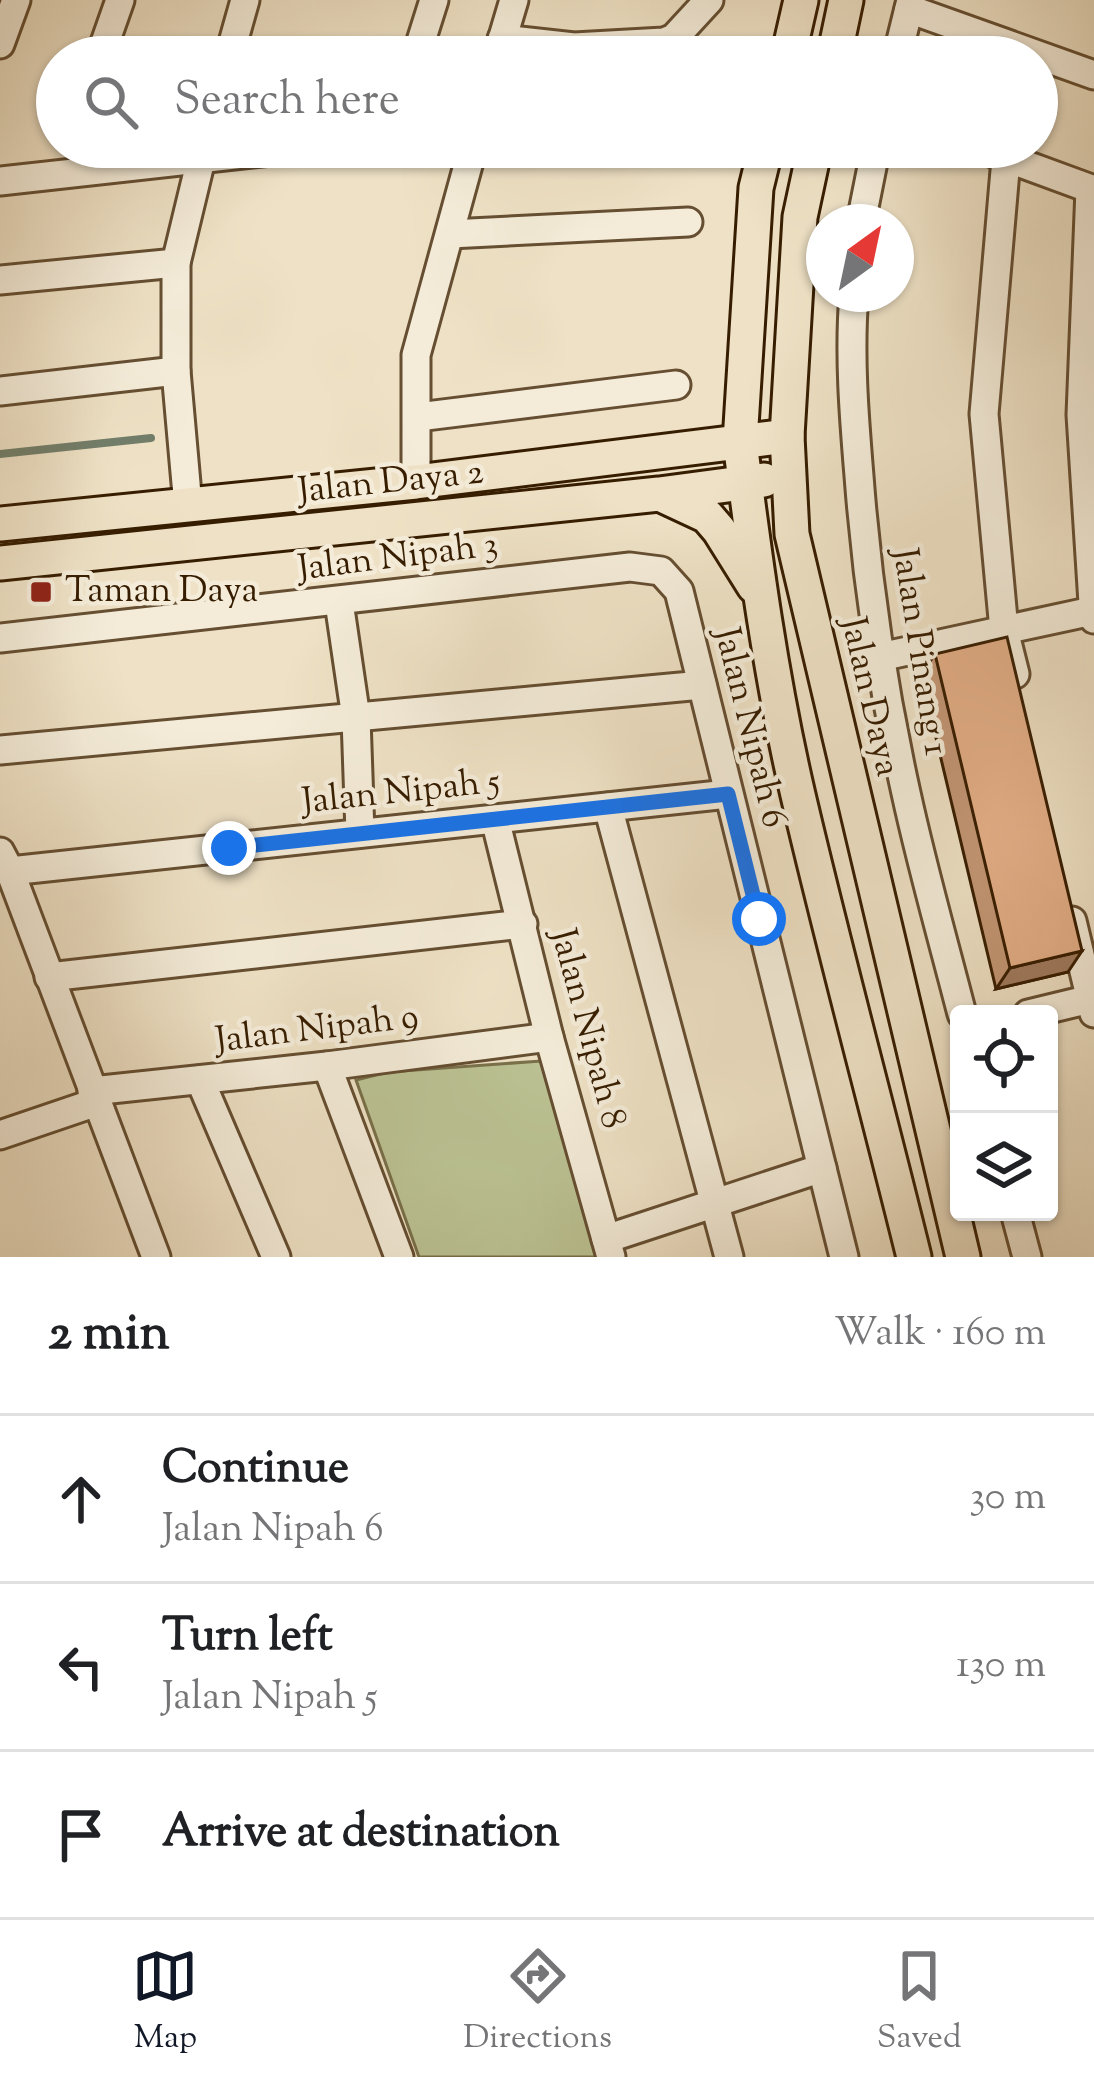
<!DOCTYPE html>
<html lang="en">
<head>
<meta charset="utf-8">
<style>
	body { margin:0; font-family:"Sorts Mill Goudy",serif; background:#f2f2f2; color:#202124 }
	.controls { position:absolute; right:36px; bottom:36px; display:grid; overflow:hidden; border-radius:12px; box-shadow:0 3px 9px #0004 }
	.controls button { width:108px; height:108px; display:grid; place-items:center; padding:0; border:0; border-bottom:3px solid #e0e0e0; background:#fff; color:#202124; font:60px sans-serif }
	.compass { position:absolute; left:806px; top:204px; width:108px; height:108px; border-radius:50%; background:#fff; box-shadow:0 3px 9px #0004; rotate:33deg }
	.stop { position:absolute; width:36px; height:36px; margin:-27px; border:9px solid #1a73e8; border-radius:50%; background:#fff }
	.stop.end { background:#1a73e8; border-color:#fff; box-shadow:0 3px 12px #0008 }
	.list { margin:0; padding:0; list-style:none }
	h2 { display:flex; justify-content:space-between; align-items:center; height:156px; margin:0; padding:0 48px; font-size:51px }
	h2 small { font-size:39px; font-weight:400; color:#757577 }
	.list li { display:grid; grid-template-columns:78px 1fr auto; gap:36px; align-items:center; box-sizing:border-box; height:168px; padding:0 48px; border-top:3px solid #e0e0e0 }
	.list b { display:block; font-size:45px; white-space:nowrap }
	.list p { margin:0; font-size:39px; white-space:nowrap; color:#757577 }
	.list em { font-size:39px; font-style:normal; color:#757577 }
	.icon { flex:none; width:66px; height:66px; fill:none; stroke:currentColor; stroke-width:2; stroke-linecap:round; stroke-linejoin:round }
	.map { position:relative; flex:none; width:1094px; height:1257px; overflow:hidden }
	.search { position:absolute; background:#fff; box-shadow:0 3px 9px #0004; left:36px; right:36px; top:36px; height:132px; display:flex; align-items:center; gap:30px; box-sizing:border-box; padding:0 42px; border-radius:66px; color:#757577; font-size:45px }
	.sheet { height:660px; background:#fff }
	nav { display:flex; justify-content:space-around; align-items:center; box-sizing:border-box; height:168px; border-top:3px solid #e0e0e0; background:#fff; font-size:33px; color:#757577 }
	nav a { display:grid; justify-items:center; gap:6px }
	nav .on { color:#111827 }
	.map>svg:first-child { display:block }
	.green { fill:#bbc293; stroke:#79704a; stroke-width:3 }
	.lines { fill:none; stroke-linecap:round; stroke-linejoin:round }
	.stream { stroke:#727e6a; stroke-width:8 }
	.minor-casing { stroke:#654e31; stroke-width:33 }
	.major-casing { stroke:#371d00; stroke-width:39 }
	.minor { stroke:#f4ecd9; stroke-width:27 }
	.major { stroke:#eee1c5; stroke-width:33 }
	.wall { fill:#c39674; stroke:#371d00; stroke-width:3 }
	.shaded-wall { fill:#9f7a5e; stroke:#371d00; stroke-width:3 }
	.building { fill:#e3ae87; stroke:#371d00; stroke-width:3 }
	.route { stroke:#1a73e8; stroke-width:15 }
	.poi-dot { fill:#8f2418; stroke:#f4ecd9; stroke-width:4.5 }
	.labels { text-anchor:middle; dominant-baseline:central; stroke-width:9; stroke-linejoin:round; paint-order:stroke }
	.street-label { font-size:36px; fill:#371d00; stroke:#f4ecd9 }
	.poi-label { font-size:36px; fill:#371d00; stroke:#f4ecd9; text-anchor:start }
</style>
</head>
<body>
<div class="map">
<svg width="1094" height="1257" viewBox="0 0 1094 1257">
	<rect width="100%" height="100%" fill="#eee1c5"/>
	<filter id="stains"><feTurbulence type="fractalNoise" baseFrequency=".00167" numOctaves="4"/><feColorMatrix values="0 0 0 0 .2 0 0 0 0 .09 0 0 0 0 .02 0 0 0 .5 -.17"/></filter>
	<radialGradient id="worn" r=".72"><stop offset=".6" stop-color="#630" stop-opacity="0"/><stop offset="1" stop-color="#630" stop-opacity=".3"/></radialGradient>
	<polygon class="green" points="541,1061 578,1174 600,1257 419,1257 356,1080 388,1072"/>
	<g class="lines">
		<polyline class="stream" points="0,454 151,438"/>
		<defs>
			<g id="minor">
				<polyline points="909,9 1094,75"/>
				<polyline points="502,39 574,47 664,42 674,38 709,0"/>
				<polyline points="0,44 16,0"/>
				<polyline points="100,57 120,0"/>
				<polyline points="229,57 245,0"/>
				<polyline points="416,57 434,0"/>
				<polyline points="497,57 514,0"/>
				<polyline points="897,57 911,0"/>
				<polyline points="977,147 1094,190"/>
				<polyline points="1006,159 984,414 1004,630 1015,674"/>
				<polyline points="0,181 308,147"/>
				<polyline points="1090,189 1081,415 1094,619"/>
				<polyline points="861,222 876,147"/>
				<polyline points="450,234 688,222"/>
				<polyline points="0,280 176,263"/>
				<path d="M854,294C849,354 854,416 859,476C867,582 883,689 906,793C922,867 943,940 962,1014"/>
				<polyline points="0,391 176,371"/>
				<polyline points="418,417 676,385"/>
				<polyline points="416,482 416,355 473,147"/>
				<polyline points="188,506 176,371 176,263 204,147"/>
				<polyline points="339,602 356,718 360,833"/>
				<polyline points="0,638 630,567 661,571 679,591 844,1257"/>
				<polyline points="880,657 1092,611"/>
				<polyline points="0,750 702,685"/>
				<polyline points="608,807 729,1257"/>
				<polyline points="495,819 549,1037 611,1257"/>
				<polyline points="0,852 10,871 156,1257"/>
				<polyline points="10,871 728,794"/>
				<polyline points="1072,921 1094,1013"/>
				<polyline points="49,977 523,924"/>
				<polyline points="1028,1014 1094,998"/>
				<polyline points="327,1066 399,1257"/>
				<polyline points="200,1080 276,1257"/>
				<polyline points="92,1091 327,1066 549,1037"/>
				<polyline points="0,1135 97,1102"/>
				<polyline points="1015,1212 1027,1257"/>
				<polyline points="606,1239 822,1168"/>
			</g>
			<g id="major">
				<polyline points="788,57 801,0"/>
				<polyline points="834,57 846,0"/>
				<path d="M766,147L756,188L740,442C755,560 771,679 798,795C834,949 876,1103 914,1257"/>
				<polyline points="815,147 800,217 787,436 792,534 963,1257"/>
				<polyline points="662,495 707,516 719,530 754,586"/>
				<polyline points="0,524 416,482 787,436"/>
				<polyline points="0,563 659,494 764,480"/>
			</g>
		</defs>
		<use href="#minor" class="minor-casing"/>
		<use href="#major" class="major-casing"/>
		<use href="#minor" class="minor"/>
		<use href="#major" class="major"/>
	</g>
	<polygon class="wall" points="935,654 1068,972 996,989 921,675"/>
	<polygon class="shaded-wall" points="1082,951 1068,972 996,989 1010,968"/>
	<polygon class="building" points="1007,637 1082,951 1010,968 935,654"/>
	<g class="lines">
		<polyline class="route" points="229,848 728,794 759,919"/>
	</g>
	<rect class="poi-dot" x="29" y="580" width="24" height="24" rx="6"/>
	<g class="labels">
		<g class="street-label">
			<text transform="translate(391 483) rotate(-6)">Jalan Daya 2</text>
			<text transform="translate(398 558) rotate(-7)">Jalan Nipah 3</text>
			<text transform="translate(919 652) rotate(81)">Jalan Pinang 1</text>
			<text transform="translate(869 697) rotate(77)">Jalan Daya</text>
			<text transform="translate(749 728) rotate(76)">Jalan Nipah 6</text>
			<text transform="translate(401 793) rotate(-6)">Jalan Nipah 5</text>
			<text transform="translate(587 1029) rotate(75)">Jalan Nipah 8</text>
			<text transform="translate(317 1030) rotate(-7)">Jalan Nipah 9</text>
		</g>
		<g class="poi-label">
			<text x="65" y="592">Taman Daya</text>
		</g>
	</g>
	<rect width="100%" height="100%" filter="url(#stains)"/>
	<rect width="100%" height="100%" fill="url(#worn)"/>
</svg>
<div class="controls">
<button><svg class="icon" aria-label="locate" viewBox="0 0 24 24"><circle cx="12" cy="12" r="6"/><path d="M12 2v4M12 18v4M2 12h4M18 12h4"/></svg></button>
<button><svg class="icon" aria-label="layers" viewBox="0 0 24 24"><path d="M12 4l9 5-9 5-9-5zM3 14l9 5 9-5"/></svg></button>
</div>
<svg class="compass" viewBox="-18 -18 36 36"><path d="M0-13l5 13h-10z" fill="#e53935"/><path d="M0 13l5-13h-10z" fill="#757577"/></svg>
<div class="stop" style="left:759px;top:919px"></div>
<div class="stop end" style="left:229px;top:848px"></div>
<div class="search"><svg class="icon" aria-label="search" viewBox="0 0 24 24"><circle cx="10" cy="10" r="6"/><path d="M15 15l6 6"/></svg>Search here</div>
</div>
<section class="sheet">
<h2>2 min<small>Walk · 160 m</small></h2>
<ul class="list">
<li><svg class="icon" aria-label="ahead" viewBox="0 0 24 24"><path d="M12 20V5M6 11l6-6 6 6"/></svg><div><b>Continue</b><p>Jalan Nipah 6</p></div><em>30 m</em></li>
<li><svg class="icon" aria-label="left" viewBox="0 0 24 24"><path d="M17 20v-9H6M10 6l-5 5 5 5"/></svg><div><b>Turn left</b><p>Jalan Nipah 5</p></div><em>130 m</em></li>
<li><svg class="icon" aria-label="arrive" viewBox="0 0 24 24"><path d="M6 21V4h12l-3 4 3 4H6"/></svg><div><b>Arrive at destination</b></div></li>
</ul>
</section>
<nav>
<a class="on"><svg class="icon" aria-label="map" viewBox="0 0 24 24"><path d="M3 6l6-2 6 2 6-2v14l-6 2-6-2-6 2zM9 4v14M15 6v14"/></svg>Map</a>
<a><svg class="icon" aria-label="directions" viewBox="0 0 24 24"><path d="M12 3l9 9-9 9-9-9zM9 14v-3h6M13 9l2 2-2 2"/></svg>Directions</a>
<a><svg class="icon" aria-label="saved" viewBox="0 0 24 24"><path d="M7 4h10v16l-5-4-5 4z"/></svg>Saved</a>
</nav>
</body>
</html>
